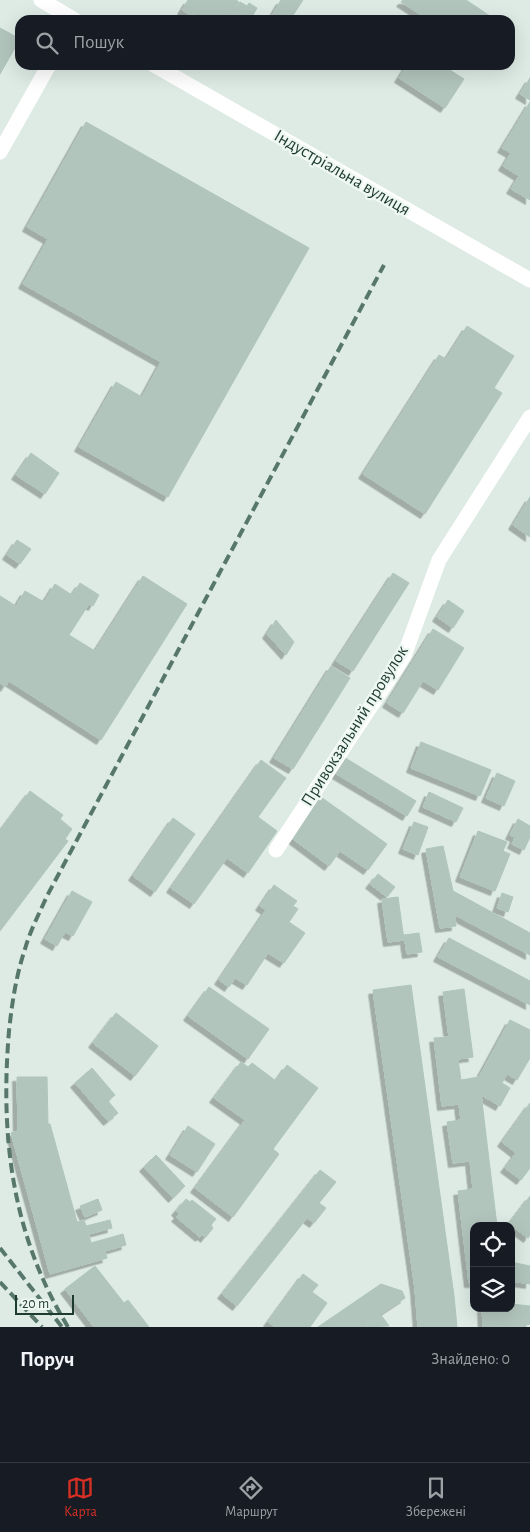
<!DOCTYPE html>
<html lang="uk">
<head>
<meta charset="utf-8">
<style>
	body { margin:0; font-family:"Alegreya Sans",sans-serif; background:#242831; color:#f1f3f6 }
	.controls { position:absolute; right:15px; bottom:15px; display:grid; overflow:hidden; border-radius:10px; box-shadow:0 5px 20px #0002 }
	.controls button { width:45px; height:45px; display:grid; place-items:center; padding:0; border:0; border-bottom:1px solid #363941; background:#171b24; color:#f1f3f6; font:25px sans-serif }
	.scale { position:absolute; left:15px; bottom:12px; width:59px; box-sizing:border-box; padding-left:5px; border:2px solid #1e3b32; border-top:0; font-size:14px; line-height:18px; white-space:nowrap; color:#1e3b32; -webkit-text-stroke:4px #eef7f2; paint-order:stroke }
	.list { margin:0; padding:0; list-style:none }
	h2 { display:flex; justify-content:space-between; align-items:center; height:65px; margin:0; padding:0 20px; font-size:21px }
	h2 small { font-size:16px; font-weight:400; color:#9ea1a6 }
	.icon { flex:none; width:28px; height:28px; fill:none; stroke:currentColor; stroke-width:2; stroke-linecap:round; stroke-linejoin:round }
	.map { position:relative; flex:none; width:530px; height:1327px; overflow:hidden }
	.search { position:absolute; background:#171b24; box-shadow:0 5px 20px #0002; left:15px; right:15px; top:15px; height:55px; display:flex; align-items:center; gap:12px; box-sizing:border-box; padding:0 18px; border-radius:15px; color:#9ea1a6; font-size:19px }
	.sheet { height:135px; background:#171b24 }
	nav { display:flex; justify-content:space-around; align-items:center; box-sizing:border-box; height:70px; border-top:1px solid #363941; background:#171b24; font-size:14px; color:#9ea1a6 }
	nav a { display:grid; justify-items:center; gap:2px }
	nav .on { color:#d93025 }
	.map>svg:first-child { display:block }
	.building { fill:#b2c5bd; stroke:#afc5bb; filter:url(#shadow) }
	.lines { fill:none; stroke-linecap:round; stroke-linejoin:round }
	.minor { stroke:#fff; stroke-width:15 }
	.rail { stroke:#57776d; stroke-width:4; stroke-dasharray:10 5; stroke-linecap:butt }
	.labels { text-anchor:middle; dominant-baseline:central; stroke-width:4.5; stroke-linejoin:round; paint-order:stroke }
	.street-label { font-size:18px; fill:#1e3b32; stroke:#eef7f2 }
</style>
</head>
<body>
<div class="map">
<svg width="530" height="1327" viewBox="0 0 530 1327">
	<defs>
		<filter id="shadow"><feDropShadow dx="-4.5" dy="4.5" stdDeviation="0" flood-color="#0004"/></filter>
	</defs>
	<rect width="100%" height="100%" fill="#ddebe4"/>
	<g class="building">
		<polygon points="188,0 236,0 239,2 228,20 209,20 198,13 195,18 182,10"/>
		<polygon points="281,0 303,0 290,20 269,20"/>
		<polygon points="403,0 466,0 493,18 491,20 429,20 401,2"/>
		<polygon points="240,2 247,6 249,3 257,8 250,20 230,20"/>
		<polygon points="0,28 20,39 0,74"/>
		<polygon points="407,65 442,65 464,79 445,108 399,78"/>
		<polygon points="530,78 530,100 520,94"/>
		<polygon points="530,102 530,200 511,189 519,176 503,166 511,153 502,148"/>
		<polygon points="86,122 309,248 168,497 79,447 116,382 142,397 161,362 23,284 48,239 27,227"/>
		<polygon points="467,326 514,356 494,388 502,393 425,514 363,474 439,355 446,359"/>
		<polygon points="31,453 59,473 45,494 16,475"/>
		<polygon points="530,497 530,537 513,525"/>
		<polygon points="17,540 31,549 20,564 7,555"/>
		<polygon points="393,573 409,583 353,671 336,661"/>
		<polygon points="143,576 187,604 101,740 9,681 5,687 0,683 0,596 16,606 25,591 44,602 55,584 72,595 80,583 99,595 93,606 89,604 69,635 95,651"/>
		<polygon points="448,600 464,611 453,628 437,617"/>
		<polygon points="276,620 294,642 286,655 267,634"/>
		<polygon points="433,629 464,648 438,690 423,681 403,713 387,703"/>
		<polygon points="331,666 350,678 293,769 274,758"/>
		<polygon points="421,742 491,770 480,796 411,768"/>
		<polygon points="342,756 416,801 407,816 333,772"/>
		<polygon points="261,760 286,778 258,817 277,831 248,873 227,858 194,904 171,888"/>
		<polygon points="497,773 515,781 504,806 486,798"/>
		<polygon points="30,791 63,815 60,819 72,829 65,839 68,841 0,931 0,831"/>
		<polygon points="429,792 463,808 456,822 423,807"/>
		<polygon points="318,795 387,844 368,870 340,851 329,866 289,836"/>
		<polygon points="173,818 195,834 155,892 133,876"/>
		<polygon points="518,819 530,826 530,837 524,850 512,844 515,837 510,835"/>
		<polygon points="414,822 428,827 418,855 403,849"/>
		<polygon points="478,831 507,842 503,851 510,854 495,891 460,877"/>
		<polygon points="443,846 453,891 530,933 530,955 455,915 456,926 440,928 426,849"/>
		<polygon points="378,874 395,887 387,897 370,884"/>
		<polygon points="274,885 297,901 293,906 298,909 289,922 305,933 284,963 268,953 247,985 235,978 229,987 219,980 266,910 260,906"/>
		<polygon points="72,891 92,902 73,936 65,932 57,946 45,939"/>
		<polygon points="502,893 513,897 508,912 497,908"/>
		<polygon points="398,897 404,940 388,942 382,899"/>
		<polygon points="419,933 422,952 407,954 404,935"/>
		<polygon points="449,938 530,981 530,1005 438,957"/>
		<polygon points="411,985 454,1296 457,1327 418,1327 415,1289 373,990"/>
		<polygon points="209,987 269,1029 248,1059 188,1016"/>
		<polygon points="464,989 473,1057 458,1059 461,1080 479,1077 497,1226 474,1226 474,1283 469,1283 458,1191 473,1189 470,1161 453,1163 447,1122 461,1120 459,1104 442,1106 434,1038 449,1037 443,992"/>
		<polygon points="116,1013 158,1046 135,1076 93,1043"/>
		<polygon points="510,1020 530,1030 530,1058 517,1080 507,1074 502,1083 510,1088 500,1106 481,1095 479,1077"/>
		<polygon points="241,1062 248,1067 252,1063 276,1081 287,1065 318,1088 273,1149 279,1154 233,1217 195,1188 245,1120 214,1098"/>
		<polygon points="92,1068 115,1095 108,1101 118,1113 108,1121 75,1083"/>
		<polygon points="17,1077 47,1077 48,1124 50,1124 77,1222 84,1220 86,1226 110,1220 112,1228 89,1234 91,1243 123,1234 126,1245 105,1251 107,1258 50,1274 11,1133 18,1131"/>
		<polygon points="530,1103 530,1168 521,1180 505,1168 516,1153 502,1142"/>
		<polygon points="188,1126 215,1144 197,1172 170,1155"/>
		<polygon points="156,1155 185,1186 173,1198 144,1167"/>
		<polygon points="320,1170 336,1182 319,1203 326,1208 314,1223 307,1218 237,1306 222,1294"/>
		<polygon points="530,1196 530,1235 528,1238 509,1224"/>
		<polygon points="98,1199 102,1210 85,1217 80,1206"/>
		<polygon points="186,1199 190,1202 192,1200 216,1219 211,1225 213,1228 205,1238 202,1235 200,1237 176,1217 179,1214 176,1211"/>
		<polygon points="511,1262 530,1266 530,1284 511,1281"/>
		<polygon points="95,1266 124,1303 128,1300 149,1327 94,1327 65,1289"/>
		<polygon points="303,1274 318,1285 312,1292 327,1303 310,1327 275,1327 268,1322"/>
		<polygon points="381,1284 402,1291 405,1298 361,1327 318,1327"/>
		<polygon points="511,1304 530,1306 530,1324 523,1326 523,1327 483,1327 482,1308 511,1308"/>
		<polygon points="381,1315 389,1326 364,1327"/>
	</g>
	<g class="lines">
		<g class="minor">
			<polyline points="41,0 75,20"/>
			<polyline points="154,65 530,280"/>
			<polyline points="0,152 49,65"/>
			<polyline points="276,850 404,656 439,560 530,417"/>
		</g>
		<g class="rail">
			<polyline points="0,1248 62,1327"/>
			<polyline points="0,1282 42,1327"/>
			<path d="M68,1327C12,1235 0,1137 9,1031C12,1003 16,976 25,949C30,931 39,914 47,896L384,265"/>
		</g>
	</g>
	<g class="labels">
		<g class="street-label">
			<text transform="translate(342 173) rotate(30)">Індустріальна вулиця</text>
			<text transform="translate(355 726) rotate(-58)">Привокзальний провулок</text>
		</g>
	</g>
</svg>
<div class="controls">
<button><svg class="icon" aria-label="locate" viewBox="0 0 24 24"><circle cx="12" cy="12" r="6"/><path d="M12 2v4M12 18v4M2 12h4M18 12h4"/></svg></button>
<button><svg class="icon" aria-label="layers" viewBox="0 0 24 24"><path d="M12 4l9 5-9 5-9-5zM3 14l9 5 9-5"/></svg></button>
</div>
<div class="scale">20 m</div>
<div class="search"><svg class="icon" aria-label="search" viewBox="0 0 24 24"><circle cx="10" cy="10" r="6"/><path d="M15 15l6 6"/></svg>Пошук</div>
</div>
<section class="sheet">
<h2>Поруч<small>Знайдено: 0</small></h2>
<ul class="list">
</ul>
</section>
<nav>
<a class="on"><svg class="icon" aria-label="map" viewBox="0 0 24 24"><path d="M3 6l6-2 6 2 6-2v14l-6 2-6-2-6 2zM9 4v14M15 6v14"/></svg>Карта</a>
<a><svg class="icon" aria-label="directions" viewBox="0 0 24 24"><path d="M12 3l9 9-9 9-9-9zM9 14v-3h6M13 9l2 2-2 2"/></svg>Маршрут</a>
<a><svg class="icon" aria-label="saved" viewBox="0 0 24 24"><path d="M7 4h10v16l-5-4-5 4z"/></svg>Збережені</a>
</nav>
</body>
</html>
